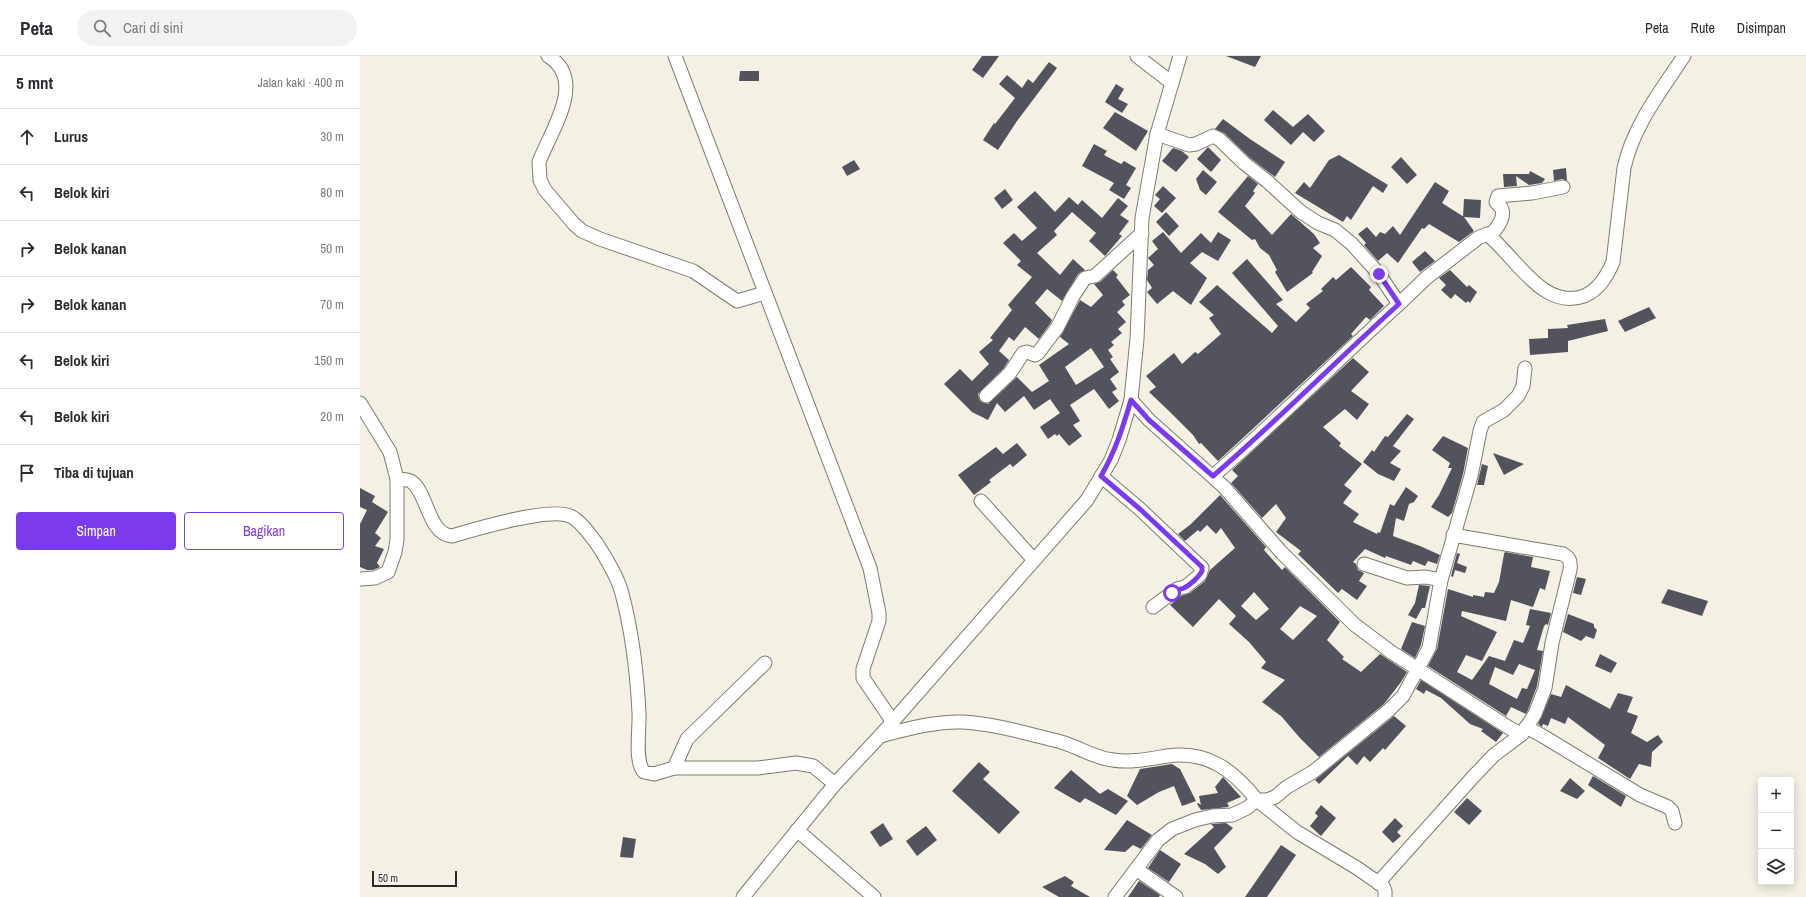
<!DOCTYPE html>
<html lang="id">
<head>
<meta charset="utf-8">
<style>
	body { margin:0; font-family:"Archivo Narrow",sans-serif; background:#f2f2f3; color:#2b2b33 }
	.controls { position:absolute; right:12px; bottom:12px; display:grid; overflow:hidden; border-radius:4px; box-shadow:0 2px 10px #0003 }
	.controls button { width:36px; height:36px; display:grid; place-items:center; padding:0; border:0; border-bottom:1px solid #e1e1e2; background:#fff; color:#2b2b33; font:20px sans-serif }
	.scale { position:absolute; left:12px; bottom:10px; width:85px; box-sizing:border-box; padding-left:4px; border:2px solid #2c2a26; border-top:0; font-size:11px; line-height:14px; white-space:nowrap; color:#2c2a26; -webkit-text-stroke:3px #fffdf8; paint-order:stroke }
	.stop { position:absolute; width:12px; height:12px; margin:-9px; border:3px solid #7c3aed; border-radius:50%; background:#fff }
	.stop.end { background:#7c3aed; border-color:#fff; box-shadow:0 1px 4px #0008 }
	.list { margin:0; padding:0; list-style:none }
	h2 { display:flex; justify-content:space-between; align-items:center; height:52px; margin:0; padding:0 16px; font-size:17px }
	h2 small { font-size:13px; font-weight:400; color:#7c7c81 }
	.list li { display:grid; grid-template-columns:26px 1fr auto; gap:12px; align-items:center; box-sizing:border-box; height:56px; padding:0 16px; border-top:1px solid #e1e1e2 }
	.list b { display:block; font-size:15px; white-space:nowrap }
	.list em { font-size:13px; font-style:normal; color:#7c7c81 }
	.actions { display:flex; gap:8px; padding:12px 16px }
	.actions a { flex:1; padding:9px 0; border:1px solid #7c3aed; border-radius:4px; text-align:center; font-size:14px; color:#7c3aed }
	.actions .main { background:#7c3aed; color:#fff }
	.icon { flex:none; width:22px; height:22px; fill:none; stroke:currentColor; stroke-width:2; stroke-linecap:round; stroke-linejoin:round }
	.map { position:relative; flex:none; width:1446px; height:841px; overflow:hidden }
	header { display:flex; align-items:center; gap:24px; box-sizing:border-box; height:56px; padding:0 20px; background:#fff; border-bottom:1px solid #e1e1e2 }
	header strong { font-size:19px }
	nav { display:flex; gap:22px; margin-inline-start:auto; font-size:14px }
	.search { width:280px; height:36px; background:#f2f2f3; display:flex; align-items:center; gap:10px; box-sizing:border-box; padding:0 14px; border-radius:22px; color:#7c7c81; font-size:15px }
	main { display:flex }
	aside { flex:1; background:#fff }
	.map>svg:first-child { display:block }
	.building { fill:#53535e; fill-rule:evenodd }
	.lines { fill:none; stroke-linecap:round; stroke-linejoin:round }
	.minor-casing { stroke:#7d7a6f; stroke-width:15 }
	.minor { stroke:#fff; stroke-width:13 }
	.route { stroke:#7c3aed; stroke-width:5 }
</style>
</head>
<body>
<header>
<strong>Peta</strong>
<div class="search"><svg class="icon" aria-label="search" viewBox="0 0 24 24"><circle cx="10" cy="10" r="6"/><path d="M15 15l6 6"/></svg>Cari di sini</div>
<nav><a>Peta</a><a>Rute</a><a>Disimpan</a></nav>
</header>
<main>
<aside>
<h2>5 mnt<small>Jalan kaki · 400 m</small></h2>
<ul class="list">
<li><svg class="icon" aria-label="ahead" viewBox="0 0 24 24"><path d="M12 20V5M6 11l6-6 6 6"/></svg><div><b>Lurus</b></div><em>30 m</em></li>
<li><svg class="icon" aria-label="left" viewBox="0 0 24 24"><path d="M17 20v-9H6M10 6l-5 5 5 5"/></svg><div><b>Belok kiri</b></div><em>80 m</em></li>
<li><svg class="icon" aria-label="right" viewBox="0 0 24 24"><path d="M7 20v-9h11M14 6l5 5-5 5"/></svg><div><b>Belok kanan</b></div><em>50 m</em></li>
<li><svg class="icon" aria-label="right" viewBox="0 0 24 24"><path d="M7 20v-9h11M14 6l5 5-5 5"/></svg><div><b>Belok kanan</b></div><em>70 m</em></li>
<li><svg class="icon" aria-label="left" viewBox="0 0 24 24"><path d="M17 20v-9H6M10 6l-5 5 5 5"/></svg><div><b>Belok kiri</b></div><em>150 m</em></li>
<li><svg class="icon" aria-label="left" viewBox="0 0 24 24"><path d="M17 20v-9H6M10 6l-5 5 5 5"/></svg><div><b>Belok kiri</b></div><em>20 m</em></li>
<li><svg class="icon" aria-label="arrive" viewBox="0 0 24 24"><path d="M6 21V4h12l-3 4 3 4H6"/></svg><div><b>Tiba di tujuan</b></div></li>
</ul>
<div class="actions"><a class="main">Simpan</a><a>Bagikan</a></div>
</aside>
<div class="map">
<svg width="1446" height="841" viewBox="0 0 1446 841">
	<rect width="100%" height="100%" fill="#f4f0e4"/>
	<g class="building">
		<polygon points="622,0 639,0 623,22 612,14"/>
		<polygon points="866,0 901,0 895,11"/>
		<polygon points="689,6 697,12 657,65 638,94 623,84 634,67 635,68 655,42 639,28 647,19 662,32 668,23 673,27"/>
		<polygon points="380,15 399,15 399,25 379,25"/>
		<polygon points="756,28 764,33 758,43 768,48 762,57 745,46"/>
		<polygon points="913,54 933,71 948,58 965,75 954,86 943,76 931,89 904,64"/>
		<polygon points="755,56 788,75 776,95 743,72"/>
		<polygon points="863,63 890,83 925,106 915,121 889,101 864,77 855,73"/>
		<polygon points="734,88 747,95 744,99 761,108 764,105 776,112 766,129 771,132 764,143 749,134 754,127 722,110"/>
		<polygon points="848,91 861,104 851,116 837,103"/>
		<polygon points="813,92 822,95 829,101 816,116 802,105"/>
		<polygon points="979,99 1028,129 1023,137 1013,130 991,164 987,160 983,166 935,137 944,126 950,132 969,104"/>
		<polygon points="1041,101 1057,119 1047,128 1031,111"/>
		<polygon points="494,104 500,113 487,120 482,111"/>
		<polygon points="1206,112 1207,125 1202,123 1194,125 1193,114"/>
		<polygon points="843,114 857,126 846,139 840,134 836,123"/>
		<polygon points="1170,115 1185,123 1182,127 1169,129 1156,120 1157,130 1144,131 1143,118 1169,118"/>
		<polygon points="888,120 898,128 893,135 895,137 885,150 912,179 931,158 954,178 960,187 953,192 962,200 952,216 953,217 927,236 915,216 917,214 909,199 900,192 895,183 892,184 858,156"/>
		<polygon points="1075,126 1089,135 1082,147 1104,161 1114,175 1099,186 1069,168 1064,173 1062,172 1038,207 1027,197 1018,205 1004,189 1006,187 998,178 1007,171 1016,181 1020,176 1025,178 1033,170 1040,179"/>
		<polygon points="803,130 816,142 802,157 794,150 800,143 795,139"/>
		<polygon points="645,133 653,144 642,153 634,142"/>
		<path d="M675,135L695,156L709,141L718,149L722,144L742,162L758,142L768,150L760,159L769,165L759,178L762,180L745,200L729,185L736,177L712,156L694,175L697,179L677,197L700,219L713,203L725,214L718,218L702,245L687,233L675,247L692,264L690,268L679,283L665,271L654,285L649,281L639,295L649,304L644,312L618,338L620,345L628,348L657,321L672,336L689,325L679,309L709,288L700,281L720,244L731,251L743,239L734,228L740,226L753,214L758,219L756,221L770,239L762,245L765,249L757,256L766,266L758,273L762,277L751,286L754,289L748,294L753,301L750,303L759,316L750,323L757,333L752,336L759,345L749,353L734,333L710,349L720,365L713,369L722,380L709,390L699,378L697,380L695,378L688,383L680,371L700,357L690,343L674,354L664,340L645,356L637,347L628,364L612,356L584,328L600,313L612,325L629,308L619,296L633,284L630,282L652,254L648,249L672,221L657,209L661,205L643,187L654,177L662,185L677,172L657,151ZM731,292L744,311L716,329L705,311Z"/>
		<polygon points="1104,143 1121,144 1120,162 1103,161"/>
		<polygon points="806,156 819,170 809,180 796,166"/>
		<polygon points="803,176 821,197 841,177 851,187 858,176 871,184 858,205 842,196 830,207 847,222 831,249 813,235 797,248 787,236 792,232 787,224 788,214 794,209 788,202 798,193 792,185"/>
		<polygon points="1065,195 1075,205 1060,216 1052,206"/>
		<polygon points="887,203 923,244 916,248 936,266 950,252 946,248 963,235 961,233 973,221 976,224 991,211 1011,231 1009,234 1024,250 1010,264 1006,261 991,278 993,280 858,405 841,387 839,388 833,379 810,356 789,336 796,331 786,320 814,297 822,308 835,296 838,298 861,278 849,262 854,259 839,246 857,229 912,277 918,270 872,217"/>
		<polygon points="1090,214 1107,231 1109,229 1117,236 1110,247 1108,245 1106,247 1095,238 1091,243 1081,234 1086,229 1079,222"/>
		<polygon points="1289,251 1296,262 1265,276 1258,265"/>
		<polygon points="1245,263 1248,275 1208,285 1208,296 1170,299 1169,283 1188,282 1188,273 1208,272 1207,269"/>
		<polygon points="993,302 1009,316 991,335 1009,348 997,364 985,353 963,371 981,387 979,390 1002,408 984,429 992,435 983,447 999,458 993,466 1017,478 1018,476 1020,477 1030,448 1034,450 1046,431 1058,440 1054,446 1049,448 1044,465 1036,462 1033,480 1060,490 1080,499 1077,508 1068,505 1065,510 1053,505 1051,509 1026,500 1025,502 1005,493 993,506 996,508 998,514 1004,517 999,525 1007,530 997,544 982,533 978,537 938,498 941,495 916,476 926,462 916,448 902,462 871,427 878,420 872,414"/>
		<polygon points="1047,358 1054,363 1033,390 1041,395 1030,407 1041,413 1034,425 1018,418 1003,406 1012,394 1014,396 1025,380 1028,381"/>
		<polygon points="1083,380 1108,392 1103,418 1092,457 1088,461 1071,451 1079,439 1092,412 1088,412 1090,407 1072,394"/>
		<polygon points="657,387 667,399 653,411 650,408 629,424 631,426 614,439 598,419 636,391 643,398"/>
		<polygon points="1133,397 1164,408 1144,419"/>
		<polygon points="1122,408 1128,410 1124,429 1117,429"/>
		<polygon points="0,432 15,440 12,446 28,456 15,477 21,482 15,490 24,493 17,507 20,511 13,514 7,514 0,511 0,468 7,454 0,451"/>
		<path d="M860,439L906,491L904,494L922,514L925,511L980,566L967,584L984,601L982,603L1001,616L1020,598L1047,616L1041,626L1024,648L959,701L940,682L921,660L902,646L925,624L901,612L906,606L889,586L869,568L876,560L859,543L833,571L810,549L821,540L830,537L845,525L850,514L875,492L861,472L856,478L847,469L840,476L838,474L825,485L818,478L831,468ZM894,536L909,553L896,564L881,550ZM940,550L957,560L933,584L920,573Z"/>
		<path d="M1145,496L1173,501L1171,511L1190,515L1185,534L1180,532L1173,551L1151,544L1146,565L1102,555L1101,560L1137,576L1122,605L1106,599L1097,616L1112,624L1129,600L1145,605L1154,584L1163,587L1170,570L1166,569L1170,553L1191,557L1188,569L1186,568L1184,570L1177,594L1183,595L1177,630L1168,654L1166,658L1151,651L1146,660L1068,610L1077,593L1088,533L1113,541V539L1124,541L1125,536L1134,537L1139,526L1144,498ZM1159,608L1175,614L1167,633L1162,632L1157,643L1129,628L1135,611L1153,619Z"/>
		<polygon points="1097,497 1100,498 1097,507 1107,511 1105,517 1095,514 1093,521 1091,520"/>
		<polygon points="1217,521 1226,523 1221,539 1213,537"/>
		<polygon points="1059,529 1070,530 1065,552 1062,552 1056,563 1048,559 1055,547"/>
		<polygon points="1308,533 1348,545 1342,560 1301,547"/>
		<polygon points="1208,558 1234,568 1234,571 1237,574 1234,583 1226,580 1221,585 1203,576"/>
		<polygon points="1052,566 1065,570 1061,589 1055,602 1041,593"/>
		<polygon points="1240,598 1257,607 1251,617 1235,610"/>
		<polygon points="1061,624 1143,677 1136,686 1121,675 1123,673 1110,668 1081,642 1066,634 1064,638 1056,633"/>
		<polygon points="1206,629 1250,653 1258,637 1273,641 1267,656 1278,660 1271,677 1287,686 1298,679 1303,686 1292,696 1291,711 1279,708 1270,723 1238,702 1245,689 1208,661 1205,668 1191,662 1188,670 1183,668 1182,671 1178,668 1191,638 1201,641"/>
		<polygon points="1034,660 1046,670 1025,694 1023,692 1010,706 1004,700 997,709 988,700 959,728 955,724"/>
		<polygon points="619,706 630,716 623,723 660,756 639,778 592,735"/>
		<polygon points="812,708 820,713 836,745 822,750 814,730 799,736 777,749 767,740 780,713"/>
		<polygon points="711,714 740,738 748,733 768,745 756,759 725,742 720,747 694,732"/>
		<polygon points="1233,720 1266,740 1261,751 1228,729"/>
		<polygon points="863,721 881,741 867,747 869,750 868,751 841,754 837,748 838,747 841,749 839,740 858,737 855,731"/>
		<polygon points="1210,722 1225,735 1217,743 1200,735"/>
		<polygon points="1107,742 1122,755 1109,769 1094,756"/>
		<polygon points="961,749 976,762 961,780 950,770 958,760 955,757"/>
		<polygon points="1035,762 1043,770 1037,776 1041,780 1033,787 1022,776"/>
		<polygon points="767,764 792,779 781,793 773,789 765,796 744,794"/>
		<polygon points="523,767 533,783 520,791 510,776"/>
		<polygon points="866,767 873,772 854,792 866,811 858,818 845,808 824,798 854,771 851,768"/>
		<polygon points="566,770 577,784 557,800 546,785"/>
		<polygon points="263,781 276,783 273,802 260,801"/>
		<polygon points="921,789 936,799 907,841 885,841"/>
		<polygon points="800,794 821,808 809,826 788,812"/>
		<polygon points="705,820 714,826 711,830 730,841 699,841 682,831"/>
		<polygon points="779,825 800,839 799,841 768,841"/>
	</g>
	<g class="lines">
		<defs>
			<g id="minor">
				<path d="M188,0C228,24 190,76 179,106L180,124L185,134L214,168L222,175L240,183L333,215L377,245L405,237"/>
				<polyline points="315,0 510,512 519,557 519,565 503,613 503,622 533,666"/>
				<polyline points="777,0 812,27"/>
				<path d="M797,78L829,89L836,88L853,80L859,83L884,107L907,125L941,156L958,167L975,174L992,188L1019,218L1039,248L1066,222L1118,182L1127,178C1155,200 1183,255 1224,240C1239,234 1247,220 1253,206L1264,112C1273,70 1301,35 1324,0"/>
				<path d="M1129,179C1135,176 1145,162 1142,154C1142,151 1138,149 1136,146L1138,140L1172,137L1203,131"/>
				<polyline points="626,340 650,317 663,297 667,296 675,299 678,297 697,272 713,240 725,222 735,220 782,177"/>
				<polyline points="771,344 789,364 864,431 921,496 995,569 1031,596 1151,673 1162,678"/>
				<polyline points="0,347 30,396 37,423 37,484 35,496 28,516 15,522 0,523"/>
				<polyline points="741,420 781,454 842,512 840,519 825,531 817,533 793,551"/>
				<path d="M853,420C917,365 976,305 1039,248"/>
				<path d="M37,423C42,424 49,423 52,426C68,438 68,478 92,480C115,473 190,451 210,460C220,464 231,480 237,488C246,502 256,518 261,534C272,574 277,616 279,657C280,672 274,705 284,716L294,718L314,712H398L436,707L453,710L475,728"/>
				<polyline points="621,445 674,504"/>
				<polyline points="1004,508 1047,522 1066,521 1081,524"/>
				<polyline points="1166,671 1181,679 1280,739 1308,751 1312,755 1315,767"/>
				<path d="M520,680C547,673 575,665 603,666C636,668 669,678 701,686C719,691 734,702 753,704C770,707 789,703 807,700C847,694 873,714 897,744H907L915,741L927,731L953,716L1029,654L1043,640L1069,592L1081,524L1111,420L1120,375L1123,366L1144,354L1158,340L1163,330L1165,312"/>
				<polyline points="314,712 327,683 405,607"/>
				<polyline points="437,774 514,841"/>
				<polyline points="776,813 816,841"/>
				<path d="M1018,827L1113,721L1134,699L1162,678L1175,658L1185,632L1192,587L1210,514C1211,506 1210,502 1203,498L1093,479"/>
				<polyline points="383,841 475,728 520,680 727,444 751,404 759,384 771,344 777,283 782,162 797,78 820,0"/>
				<polyline points="755,841 798,784 812,773 835,764 852,760 872,759 887,752 897,744 937,776 997,812 1023,830 1025,835 1025,841"/>
			</g>
		</defs>
		<use href="#minor" class="minor-casing"/>
		<use href="#minor" class="minor"/>
	</g>
	<g class="lines">
		<path class="route" d="M812,537C817,533 819,534 824,532C830,529 839,521 842,515V511L781,454L741,420C755,396 763,371 771,344L789,364L853,420C917,365 976,305 1039,248L1019,218"/>
	</g>
</svg>
<div class="controls">
<button>+</button>
<button>−</button>
<button><svg class="icon" aria-label="layers" viewBox="0 0 24 24"><path d="M12 4l9 5-9 5-9-5zM3 14l9 5 9-5"/></svg></button>
</div>
<div class="scale">50 m</div>
<div class="stop" style="left:812px;top:537px"></div>
<div class="stop end" style="left:1019px;top:218px"></div>
</div>
</main>
</body>
</html>
